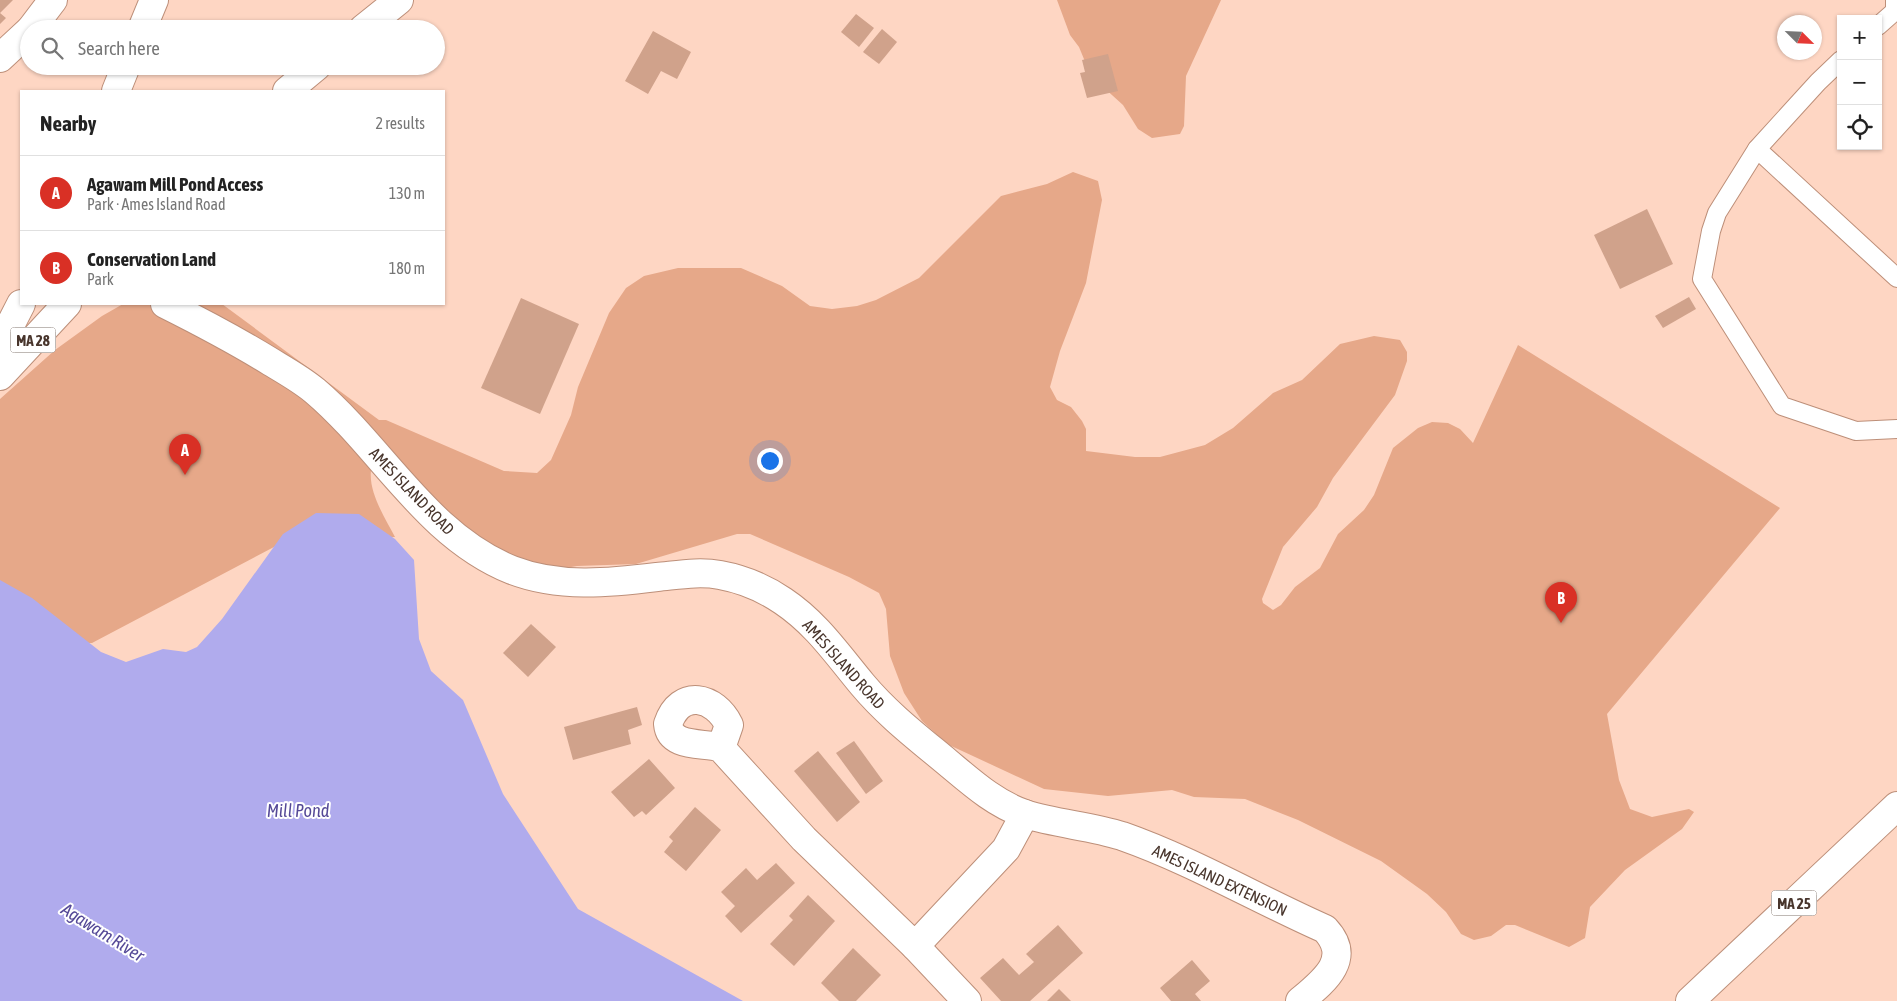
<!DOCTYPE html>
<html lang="en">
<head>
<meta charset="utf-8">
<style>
	body { margin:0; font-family:"Asap Condensed",sans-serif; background:#f2f2f2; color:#222 }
	.controls { position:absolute; right:15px; top:15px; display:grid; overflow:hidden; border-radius:0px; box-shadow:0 1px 4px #0004 }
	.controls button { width:45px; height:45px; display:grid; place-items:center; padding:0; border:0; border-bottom:1px solid #e0e0e0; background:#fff; color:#222; font:25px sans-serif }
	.compass { position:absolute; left:1777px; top:15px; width:45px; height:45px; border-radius:50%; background:#fff; box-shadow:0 1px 4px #0004; rotate:114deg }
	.you { position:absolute; left:769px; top:460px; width:18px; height:18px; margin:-12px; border:4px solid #fff; border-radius:50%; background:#1a73e8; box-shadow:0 0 0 8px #1a73e833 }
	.badge { display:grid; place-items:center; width:32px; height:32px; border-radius:50%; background:#d93025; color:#fff; font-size:16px; font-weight:700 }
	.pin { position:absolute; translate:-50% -41px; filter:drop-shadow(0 1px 2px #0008) }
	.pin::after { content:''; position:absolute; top:26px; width:18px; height:15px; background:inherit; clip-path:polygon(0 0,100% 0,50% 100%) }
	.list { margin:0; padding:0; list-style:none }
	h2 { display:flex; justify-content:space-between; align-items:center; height:65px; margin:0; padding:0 20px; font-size:21px }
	h2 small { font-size:16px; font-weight:400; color:#767676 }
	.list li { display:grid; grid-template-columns:32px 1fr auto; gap:15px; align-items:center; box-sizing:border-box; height:75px; padding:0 20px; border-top:1px solid #e0e0e0 }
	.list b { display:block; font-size:19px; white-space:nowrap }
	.list p { margin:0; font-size:16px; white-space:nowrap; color:#767676 }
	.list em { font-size:16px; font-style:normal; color:#767676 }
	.icon { flex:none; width:28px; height:28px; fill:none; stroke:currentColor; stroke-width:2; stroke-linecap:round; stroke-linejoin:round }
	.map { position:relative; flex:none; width:1897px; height:1001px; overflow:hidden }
	.search { position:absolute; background:#fff; box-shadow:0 1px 4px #0004; left:20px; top:20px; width:425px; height:55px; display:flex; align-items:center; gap:12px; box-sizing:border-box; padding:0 18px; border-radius:28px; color:#767676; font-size:19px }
	.panel { position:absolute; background:#fff; box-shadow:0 1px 4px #0004; left:20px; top:90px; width:425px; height:215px; border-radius:0px }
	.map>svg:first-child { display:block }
	.green { fill:#e6a889 }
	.water { fill:#b0abed }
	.building { fill:#d0a28b }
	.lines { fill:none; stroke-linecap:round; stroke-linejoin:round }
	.lane-casing { stroke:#bd8f79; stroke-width:20 }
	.street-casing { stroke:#bd8f79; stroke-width:30 }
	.primary-casing { stroke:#bd8f79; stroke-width:30 }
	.highway-casing { stroke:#bd8f79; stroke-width:30 }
	.lane { stroke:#fff; stroke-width:18 }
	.street { stroke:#fff; stroke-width:28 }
	.primary { stroke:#fff; stroke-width:28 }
	.highway { stroke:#fff; stroke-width:28 }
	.labels { text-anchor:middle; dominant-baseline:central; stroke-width:4; stroke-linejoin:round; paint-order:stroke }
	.shield { fill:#fff; stroke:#7f726b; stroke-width:1 }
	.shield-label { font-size:15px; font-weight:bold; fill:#48352c }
	.street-label { font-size:16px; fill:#48352c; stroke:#fff }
	.water-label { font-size:18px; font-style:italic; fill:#554997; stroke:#fff }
</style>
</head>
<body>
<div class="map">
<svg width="1897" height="1001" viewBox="0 0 1897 1001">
	<rect width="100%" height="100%" fill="#fed6c3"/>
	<g class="green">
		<polygon points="1057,0 1221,0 1186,76 1184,126 1180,134 1152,138 1138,129 1123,105 1091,76 1079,47 1070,35"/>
		<path d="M1073,172L1098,181L1102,200L1086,283L1060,351L1050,387L1057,400L1071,407L1082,421L1086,429V451L1135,457H1160L1205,445L1233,428L1273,393L1302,380L1340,344L1374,336L1400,340L1407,352V361L1395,395L1333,478L1317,507L1283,547L1262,599L1263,603L1273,610L1281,605L1295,587L1320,568L1338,534L1364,510L1374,495L1393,448L1418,428L1432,422L1448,423L1460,429L1473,443L1518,345L1780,508L1607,714L1619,780L1630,809L1652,817L1689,809L1694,812L1682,829L1625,870L1590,907L1585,938L1569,947L1515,925H1506L1491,936L1474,940L1461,934L1446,912L1427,894L1381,861L1298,820L1245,799L1194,797L1172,790L1108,796L1044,789L947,744L922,721L904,693L890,656L886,609L879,593L849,577L750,534H737L636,564L577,566L543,572L523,568L373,462C364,486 384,516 395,537L291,538L92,643L45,644L0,621V399L55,350L102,316L123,304H222L379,420H386L504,471L537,473L551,460L571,415L578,387L609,313L626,288L644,276L678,268H741L782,286L810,306L832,309L857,306L876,300L919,278L1001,196L1047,184Z"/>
	</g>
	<polygon class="water" points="316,513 359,514 395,539 414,560 419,639 431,671 463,700 503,794 578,909 743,1001 0,1001 0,580 32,598 101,652 126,662 163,649 186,652 197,647 222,619 283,534"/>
	<g class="building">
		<polygon points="0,0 13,0 0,13 6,18 0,24"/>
		<polygon points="856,14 874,28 859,47 841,32"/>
		<polygon points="882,29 897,42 879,64 863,52"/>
		<polygon points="653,31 691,52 677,79 661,71 648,94 625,81"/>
		<polygon points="1108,54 1118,91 1087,98 1080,73 1085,72 1082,60"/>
		<polygon points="1647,209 1673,264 1620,289 1594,235"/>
		<polygon points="1689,297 1696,309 1663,328 1655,316"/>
		<polygon points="521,298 579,324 540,414 481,388"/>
		<polygon points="531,624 556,647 528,677 503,653"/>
		<polygon points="637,707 642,725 628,730 631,744 573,760 564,727"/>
		<polygon points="854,741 883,781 866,794 836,753"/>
		<polygon points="818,751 860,802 837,822 794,771"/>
		<polygon points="649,759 675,788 646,815 642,811 634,817 611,792"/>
		<polygon points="695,807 721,830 686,871 664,852 673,841 669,837"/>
		<polygon points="776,863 795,883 741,933 725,916 735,906 721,892 746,868 757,880"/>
		<polygon points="808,895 835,921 794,966 770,944 793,920 789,916"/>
		<polygon points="1058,925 1083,953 1030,1001 1001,1001 980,978 1003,958 1019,975 1034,962 1026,954"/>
		<polygon points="853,948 881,975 856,1001 839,1001 821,983"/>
		<polygon points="1192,960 1210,981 1195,994 1201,1001 1171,1001 1160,988"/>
		<polygon points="1059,989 1071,1001 1047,1001"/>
	</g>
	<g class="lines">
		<defs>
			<g id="lane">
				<polyline points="1878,26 1895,11 1895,0"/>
				<polyline points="1841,60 1818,82 1757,149 1717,213 1711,231 1702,279 1782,406 1856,431 1897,429"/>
				<polyline points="1757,149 1897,278"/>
			</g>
			<g id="street">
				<polyline points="31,29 53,0"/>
				<polyline points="0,58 29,31"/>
				<path d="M165,304C201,322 237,341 271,362C286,371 302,380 315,391C382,448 427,536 512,570C558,588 609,583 657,577C678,575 699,571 720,575C742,579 764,588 783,601C816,623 837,654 862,684C887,714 917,737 947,762C971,782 995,804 1025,814L1006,849L915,946L804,839L721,748C706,742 670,749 668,724C680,688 715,696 729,725L721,748"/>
				<path d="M1025,814C1057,824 1091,826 1122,836C1193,861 1257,899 1325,929C1353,959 1324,981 1300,1001"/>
				<polyline points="915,946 967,1001"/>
			</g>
			<g id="primary">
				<polyline points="142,29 154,0"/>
				<polyline points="363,29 399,0"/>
				<polyline points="116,91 126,66"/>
				<polyline points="287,91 317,66"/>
				<polyline points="0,345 21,304"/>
				<polyline points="0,376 67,304"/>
			</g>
			<polyline id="highway" points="1690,1001 1897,806"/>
		</defs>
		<use href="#lane" class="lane-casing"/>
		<use href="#street" class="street-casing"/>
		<use href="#primary" class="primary-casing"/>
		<use href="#highway" class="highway-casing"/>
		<use href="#lane" class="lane"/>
		<use href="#street" class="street"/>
		<use href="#primary" class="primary"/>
		<use href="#highway" class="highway"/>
	</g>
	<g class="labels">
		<g class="shield">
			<rect x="10.5" y="327.5" width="45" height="25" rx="4"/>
			<rect x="1771.5" y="890.5" width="45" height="25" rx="4"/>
		</g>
		<g class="shield-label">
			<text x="33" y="340">MA 28</text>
			<text x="1794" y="903">MA 25</text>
		</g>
		<g class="street-label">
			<text transform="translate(412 491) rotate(46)">AMES ISLAND ROAD</text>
			<text transform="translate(844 664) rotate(48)">AMES ISLAND ROAD</text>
			<text transform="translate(1220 880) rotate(25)">AMES ISLAND EXTENSION</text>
		</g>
		<g class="water-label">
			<text x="298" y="810">Mill Pond</text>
			<text transform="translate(103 932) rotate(32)">Agawam River</text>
		</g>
	</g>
</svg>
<div class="controls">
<button>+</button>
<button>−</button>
<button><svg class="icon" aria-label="locate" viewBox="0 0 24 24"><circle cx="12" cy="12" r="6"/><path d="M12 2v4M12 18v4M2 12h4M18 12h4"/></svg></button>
</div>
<svg class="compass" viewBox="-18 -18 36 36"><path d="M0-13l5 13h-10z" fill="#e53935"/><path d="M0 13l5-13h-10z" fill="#767676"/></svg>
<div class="you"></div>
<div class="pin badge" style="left:185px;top:475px">A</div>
<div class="pin badge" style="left:1561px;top:623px">B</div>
<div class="search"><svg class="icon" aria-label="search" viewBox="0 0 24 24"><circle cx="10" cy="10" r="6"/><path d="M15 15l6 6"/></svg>Search here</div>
<section class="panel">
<h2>Nearby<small>2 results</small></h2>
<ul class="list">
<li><span class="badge">A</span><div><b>Agawam Mill Pond Access</b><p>Park · Ames Island Road</p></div><em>130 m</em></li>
<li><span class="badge">B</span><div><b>Conservation Land</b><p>Park</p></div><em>180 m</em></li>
</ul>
</section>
</div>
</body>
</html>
